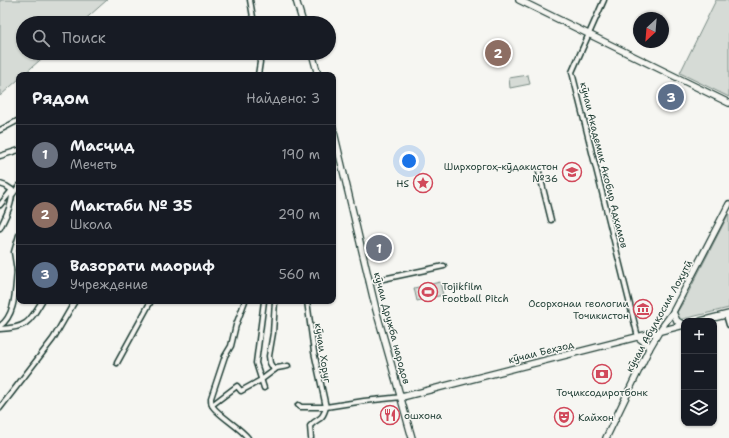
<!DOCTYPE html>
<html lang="ru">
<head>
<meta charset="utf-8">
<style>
	body { margin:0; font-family:"Shantell Sans",sans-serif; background:#20242c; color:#f1f3f6 }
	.controls { position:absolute; right:12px; bottom:12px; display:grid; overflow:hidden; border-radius:8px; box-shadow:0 1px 3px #0004 }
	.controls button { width:36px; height:36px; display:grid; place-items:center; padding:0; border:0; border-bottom:1px solid #363941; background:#171b24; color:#f1f3f6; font:20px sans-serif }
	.compass { position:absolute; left:633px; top:12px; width:36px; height:36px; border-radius:50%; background:#171b24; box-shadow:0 1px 3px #0004; rotate:206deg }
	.you { position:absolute; left:409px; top:161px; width:14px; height:14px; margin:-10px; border:3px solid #fff; border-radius:50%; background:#1a73e8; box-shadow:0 0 0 6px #1a73e833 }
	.badge { display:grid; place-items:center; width:26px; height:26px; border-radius:50%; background:#d1495b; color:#fff; font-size:13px; font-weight:700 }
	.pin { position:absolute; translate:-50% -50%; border:2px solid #fff; box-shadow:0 1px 4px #0006 }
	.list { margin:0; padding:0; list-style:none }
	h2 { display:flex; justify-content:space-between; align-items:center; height:52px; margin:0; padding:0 16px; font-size:17px }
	h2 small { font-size:13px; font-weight:400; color:#9ea1a6 }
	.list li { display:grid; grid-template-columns:26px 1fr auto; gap:12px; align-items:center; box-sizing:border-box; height:60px; padding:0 16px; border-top:1px solid #363941 }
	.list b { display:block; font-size:15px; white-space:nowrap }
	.list p { margin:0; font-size:13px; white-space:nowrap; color:#9ea1a6 }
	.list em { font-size:13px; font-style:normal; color:#9ea1a6 }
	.icon { flex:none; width:22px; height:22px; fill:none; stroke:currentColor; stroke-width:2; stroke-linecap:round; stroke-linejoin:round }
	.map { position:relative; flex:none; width:729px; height:438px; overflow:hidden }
	.search { position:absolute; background:#171b24; box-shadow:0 1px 3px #0004; left:16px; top:16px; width:320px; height:44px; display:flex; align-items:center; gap:10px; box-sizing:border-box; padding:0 14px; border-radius:22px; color:#9ea1a6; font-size:15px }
	.panel { position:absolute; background:#171b24; box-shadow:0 1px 3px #0004; left:16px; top:72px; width:320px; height:232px; border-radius:8px }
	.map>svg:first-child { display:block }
	.green { fill:#d6dbd6; stroke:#7a8c85 }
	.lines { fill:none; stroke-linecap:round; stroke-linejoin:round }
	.street-casing { stroke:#1f3d34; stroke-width:7 }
	.secondary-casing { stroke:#1f3d34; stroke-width:8 }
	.street { stroke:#f6f6f2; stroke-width:4 }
	.secondary { stroke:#f6f6f2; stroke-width:5.5 }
	.labels { text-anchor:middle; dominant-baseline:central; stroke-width:3; stroke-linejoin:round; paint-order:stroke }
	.street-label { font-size:10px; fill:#1f3d34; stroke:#f6f6f2 }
	.poi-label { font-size:10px; fill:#1f3d34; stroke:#f6f6f2; text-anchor:end }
</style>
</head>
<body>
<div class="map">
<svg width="729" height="438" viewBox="0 0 729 438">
	<rect width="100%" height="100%" fill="#f6f6f2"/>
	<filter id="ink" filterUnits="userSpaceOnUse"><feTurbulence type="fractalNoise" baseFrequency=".025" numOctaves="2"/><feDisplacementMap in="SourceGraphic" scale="8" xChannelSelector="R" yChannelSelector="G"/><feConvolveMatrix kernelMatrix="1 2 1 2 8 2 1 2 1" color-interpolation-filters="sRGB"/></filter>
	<g filter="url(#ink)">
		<g class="green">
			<polygon points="0,0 107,0 81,23 23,23 23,53 48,53 23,75 19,75 19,79 0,96"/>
			<polygon points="716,0 729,0 729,97 680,73"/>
			<polygon points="528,75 530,84 510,88 509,78"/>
			<polygon points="729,213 729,308 679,320 676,314 684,301"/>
			<polygon points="440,282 443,295 417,301 414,288"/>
		</g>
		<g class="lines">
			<defs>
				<g id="street">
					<polyline points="250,0 254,23"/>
					<polyline points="604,0 572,72 638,337"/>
					<polyline points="258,75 260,62 258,53"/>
					<polyline points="0,130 19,120"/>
					<polyline points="0,156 19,150"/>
					<polyline points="539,172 551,220"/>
					<path d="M0,184L6,186L12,190C13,203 6,216 0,228"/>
					<polyline points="13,194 19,186"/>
					<polyline points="0,205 12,190"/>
					<polyline points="19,271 17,271 14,252 19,235"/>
					<polyline points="369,282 444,266"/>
					<path d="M245,301L236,325L231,346L225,356L211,398C211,401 211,403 212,405C215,413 241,428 248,438"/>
					<polyline points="264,301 256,363 264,388"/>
					<path d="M307,301L314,352L326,407C322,422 318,417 310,426L311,438"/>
					<polyline points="726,315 729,325"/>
					<path d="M0,326C16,315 15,289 17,271"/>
					<path d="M0,329C26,328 29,323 42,301"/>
					<polyline points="117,363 151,301"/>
					<polyline points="274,370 270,363 269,356 273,333 275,301"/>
					<polyline points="212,405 237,386 241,391 261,380 277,368 288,366"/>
					<polyline points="298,405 301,407 326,407 364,401 402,397"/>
					<polyline points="0,408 53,339 75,301"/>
				</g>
				<g id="secondary">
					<polyline points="296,0 303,23"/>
					<polyline points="519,0 729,103"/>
					<polyline points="312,53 318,75"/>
					<polyline points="333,128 376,310 412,438"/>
					<polyline points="673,312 677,321 684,325"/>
					<polyline points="701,321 729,314"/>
					<polyline points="638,337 647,344 649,349"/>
					<polyline points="402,397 684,325"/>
					<polyline points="606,438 649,349 660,330 673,312 729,204"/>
				</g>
			</defs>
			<use href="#street" class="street-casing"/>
			<use href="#secondary" class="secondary-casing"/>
			<use href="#street" class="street"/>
			<use href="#secondary" class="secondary"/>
		</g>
	</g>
	<defs>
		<symbol id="school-ring" viewBox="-11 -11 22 22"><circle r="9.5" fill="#f6f6f2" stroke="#d1495b" stroke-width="1.5"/><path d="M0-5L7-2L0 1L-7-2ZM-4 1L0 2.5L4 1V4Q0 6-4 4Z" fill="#d1495b"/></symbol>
		<symbol id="sight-ring" viewBox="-11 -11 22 22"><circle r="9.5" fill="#f6f6f2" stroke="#d1495b" stroke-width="1.5"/><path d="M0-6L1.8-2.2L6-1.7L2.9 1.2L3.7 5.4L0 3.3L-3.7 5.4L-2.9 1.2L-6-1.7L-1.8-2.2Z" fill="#d1495b"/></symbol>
		<symbol id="stadium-ring" viewBox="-11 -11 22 22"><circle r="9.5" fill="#f6f6f2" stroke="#d1495b" stroke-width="1.5"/><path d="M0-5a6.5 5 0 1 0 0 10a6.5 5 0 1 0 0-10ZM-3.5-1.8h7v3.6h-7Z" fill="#d1495b"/></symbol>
		<symbol id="museum-ring" viewBox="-11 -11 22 22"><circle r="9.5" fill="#f6f6f2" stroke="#d1495b" stroke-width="1.5"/><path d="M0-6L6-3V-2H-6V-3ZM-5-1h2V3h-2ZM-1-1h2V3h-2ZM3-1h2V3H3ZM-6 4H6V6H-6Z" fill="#d1495b"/></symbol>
		<symbol id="bank-ring" viewBox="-11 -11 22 22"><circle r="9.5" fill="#f6f6f2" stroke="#d1495b" stroke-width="1.5"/><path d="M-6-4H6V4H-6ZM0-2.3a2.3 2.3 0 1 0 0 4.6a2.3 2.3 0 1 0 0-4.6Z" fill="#d1495b"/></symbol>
		<symbol id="restaurant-ring" viewBox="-11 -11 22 22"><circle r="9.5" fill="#f6f6f2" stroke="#d1495b" stroke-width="1.5"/><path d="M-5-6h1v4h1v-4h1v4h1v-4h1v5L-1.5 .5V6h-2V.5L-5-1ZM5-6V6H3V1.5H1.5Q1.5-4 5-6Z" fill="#d1495b"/></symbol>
		<symbol id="theatre-ring" viewBox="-11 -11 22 22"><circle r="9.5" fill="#f6f6f2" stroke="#d1495b" stroke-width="1.5"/><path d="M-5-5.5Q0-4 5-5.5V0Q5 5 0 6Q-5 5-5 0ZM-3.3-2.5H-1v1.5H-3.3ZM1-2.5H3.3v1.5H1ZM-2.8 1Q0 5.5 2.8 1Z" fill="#d1495b"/></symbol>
	</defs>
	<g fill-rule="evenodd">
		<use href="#school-ring" x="561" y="161" width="22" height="22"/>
		<use href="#sight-ring" x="412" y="172" width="22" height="22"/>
		<use href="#stadium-ring" x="417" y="281" width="22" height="22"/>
		<use href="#museum-ring" x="632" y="298" width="22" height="22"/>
		<use href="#bank-ring" x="591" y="363" width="22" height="22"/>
		<use href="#restaurant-ring" x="379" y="404" width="22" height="22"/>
		<use href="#theatre-ring" x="553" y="406" width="22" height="22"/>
	</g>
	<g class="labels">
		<g class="street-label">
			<text transform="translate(604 165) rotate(76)">кӯчаи Академик Акобир Адҳамов</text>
			<text transform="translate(659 316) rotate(-61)">кӯчаи Абулқосим Лоҳутӣ</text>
			<text transform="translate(392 328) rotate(75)">кӯчаи Дружба народов</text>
			<text transform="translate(541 352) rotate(-14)">кӯчаи Беҳзод</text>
			<text transform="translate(323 353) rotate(81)">кӯчаи Хоруг</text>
		</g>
		<g class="poi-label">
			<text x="558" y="166">Ширхоргоҳ-кӯдакистон<tspan x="558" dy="12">№36</tspan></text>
			<text x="409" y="183">HS</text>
			<text x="442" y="286" text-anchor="start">Tojikfilm<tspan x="442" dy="12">Football Pitch</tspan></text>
			<text x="629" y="303">Осорхонаи геологии<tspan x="629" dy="12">Точикистон</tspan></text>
			<text x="602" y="392" text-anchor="middle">Тоҷиксодиротбонк</text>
			<text x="404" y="415" text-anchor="start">ошхона</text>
			<text x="578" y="417" text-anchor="start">Кайхон</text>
		</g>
	</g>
</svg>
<div class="controls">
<button>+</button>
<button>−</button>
<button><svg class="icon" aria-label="layers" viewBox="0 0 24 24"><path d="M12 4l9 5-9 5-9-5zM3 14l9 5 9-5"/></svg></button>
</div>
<svg class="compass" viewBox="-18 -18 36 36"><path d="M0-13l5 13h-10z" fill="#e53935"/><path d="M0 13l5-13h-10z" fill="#9ea1a6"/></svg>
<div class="you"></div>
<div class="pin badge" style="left:379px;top:248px;background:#6b7280">1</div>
<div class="pin badge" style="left:498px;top:53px;background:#8d6e63">2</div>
<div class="pin badge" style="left:671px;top:97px;background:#5c6f8a">3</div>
<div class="search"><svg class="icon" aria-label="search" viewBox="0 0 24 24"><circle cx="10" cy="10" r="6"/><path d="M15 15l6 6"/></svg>Поиск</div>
<section class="panel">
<h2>Рядом<small>Найдено: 3</small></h2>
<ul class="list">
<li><span class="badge" style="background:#6b7280">1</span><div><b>Масҷид</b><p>Мечеть</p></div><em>190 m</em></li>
<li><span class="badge" style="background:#8d6e63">2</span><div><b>Мактаби № 35</b><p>Школа</p></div><em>290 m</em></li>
<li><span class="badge" style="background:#5c6f8a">3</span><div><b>Вазорати маориф</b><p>Учреждение</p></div><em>560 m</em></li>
</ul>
</section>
</div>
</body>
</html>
